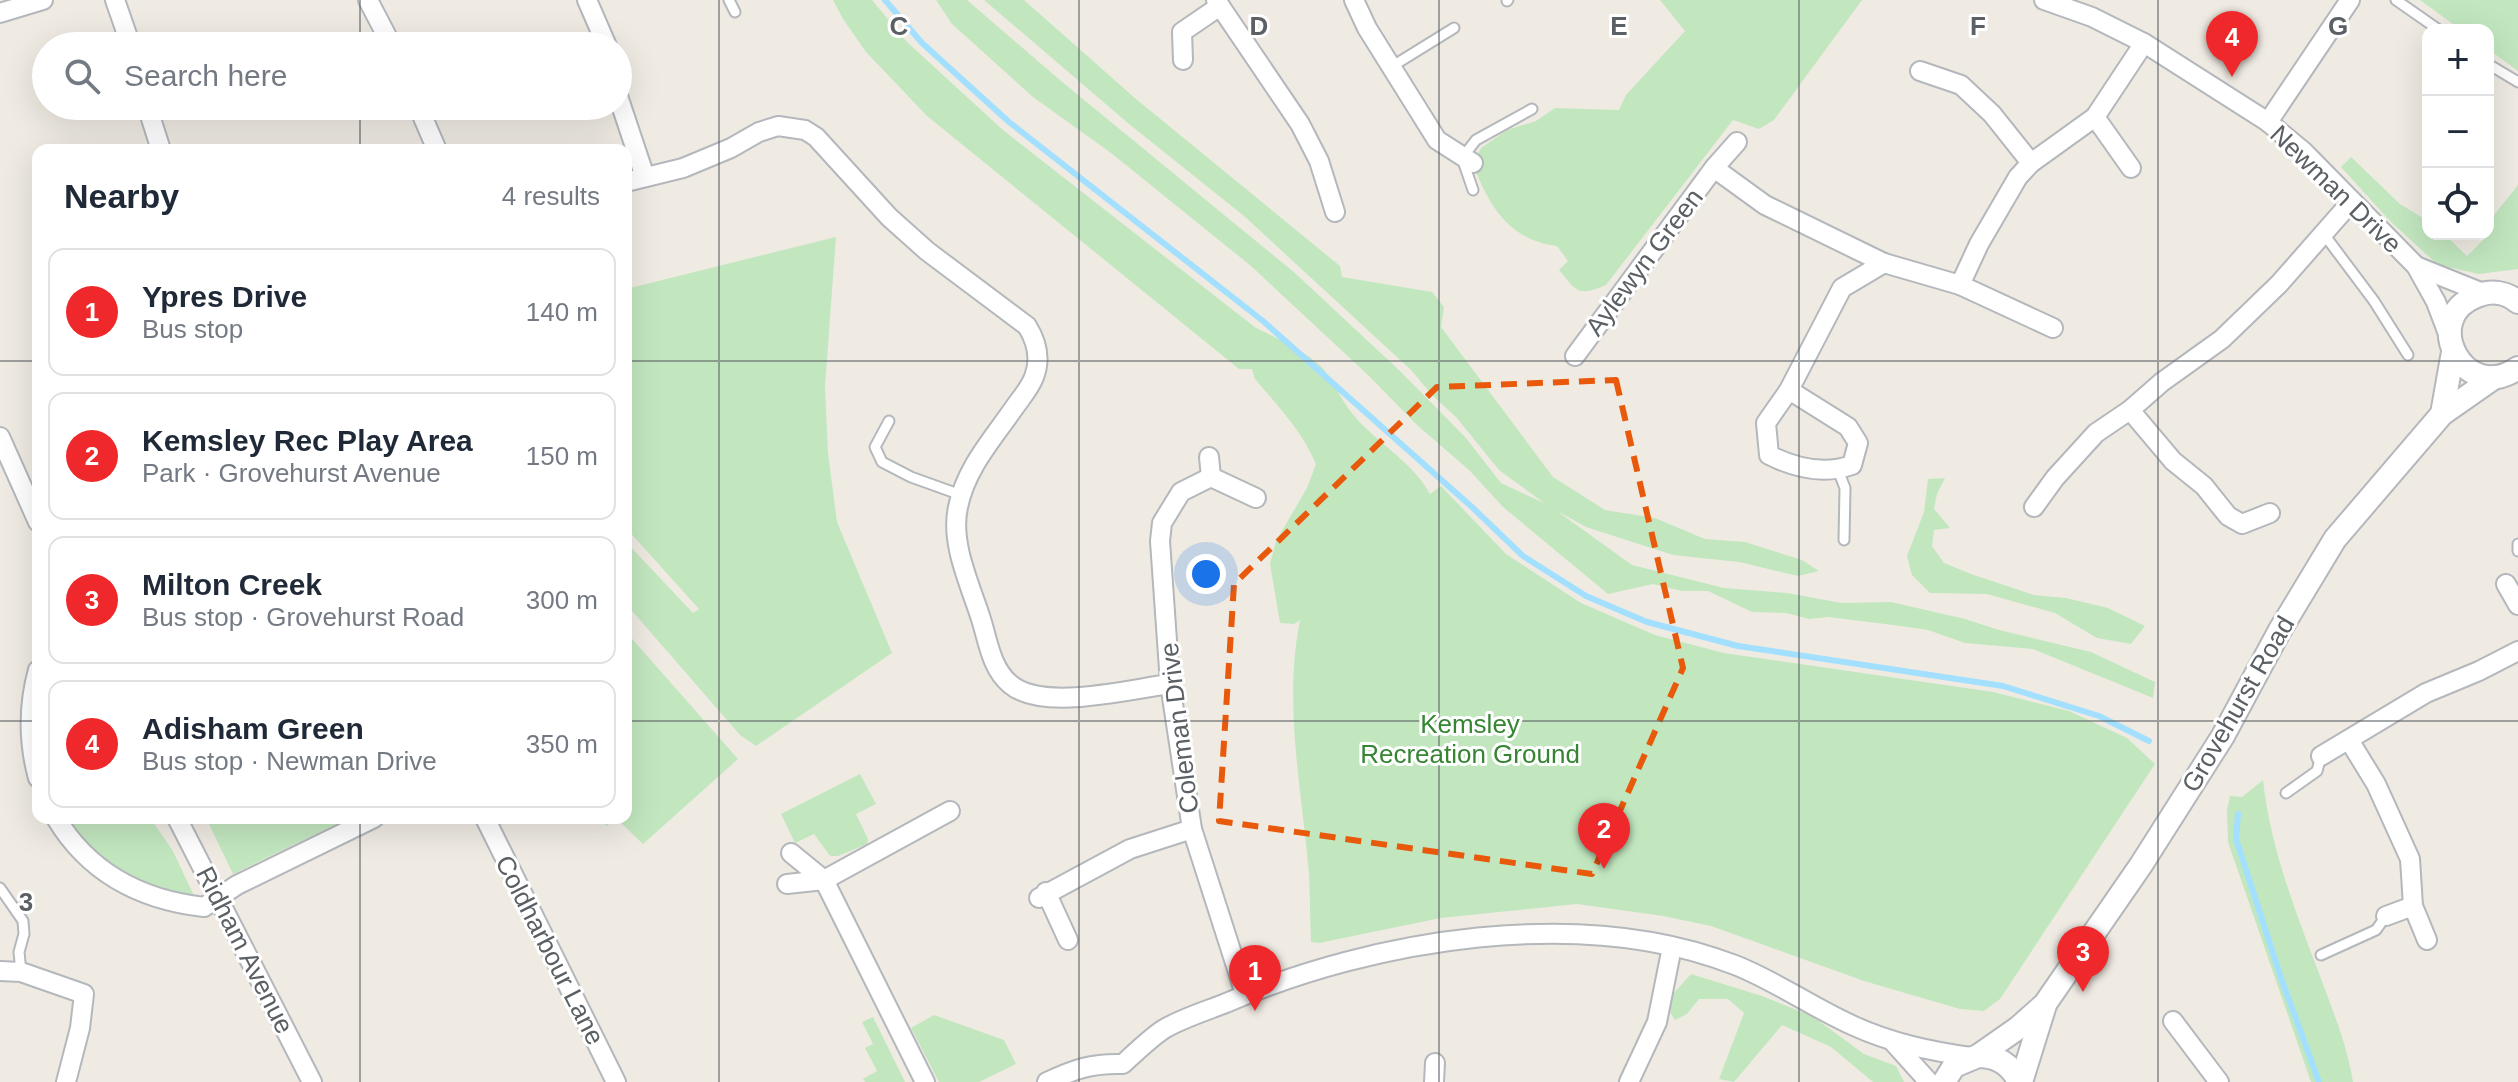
<!DOCTYPE html>
<html lang="en">
<head>
<meta charset="utf-8">
<style>
	body { margin:0; font-family:Arial,sans-serif; background:#f2f2f3; color:#1f2937 }
	.controls { position:absolute; right:24px; top:24px; display:grid; overflow:hidden; border-radius:16px; box-shadow:0 8px 32px #0002 }
	.controls button { width:72px; height:72px; display:grid; place-items:center; padding:0; border:0; border-bottom:2px solid #e0e1e3; background:#fff; color:#1f2937; font:40px sans-serif }
	.you { position:absolute; left:1206px; top:574px; width:28px; height:28px; margin:-20px; border:6px solid #fff; border-radius:50%; background:#1a73e8; box-shadow:0 0 0 12px #1a73e833 }
	.badge { display:grid; place-items:center; width:52px; height:52px; border-radius:50%; background:#ef292b; color:#fff; font-size:26px; font-weight:700 }
	.pin { position:absolute; translate:-50% -66px; filter:drop-shadow(0 2px 4px #0008) }
	.pin::after { content:''; position:absolute; top:42px; width:28px; height:24px; background:inherit; clip-path:polygon(0 0,100% 0,50% 100%) }
	.list { margin:0; padding:0; list-style:none }
	h2 { display:flex; justify-content:space-between; align-items:center; height:104px; margin:0; padding:0 32px; font-size:34px }
	h2 small { font-size:26px; font-weight:400; color:#747a83 }
	.list li { display:grid; grid-template-columns:52px 1fr auto; gap:24px; align-items:center; box-sizing:border-box; height:128px; margin:0 16px 16px; padding:0 16px; border:2px solid #e0e1e3; border-radius:16px }
	.list b { display:block; font-size:30px; white-space:nowrap }
	.list p { margin:0; font-size:26px; white-space:nowrap; color:#747a83 }
	.list em { font-size:26px; font-style:normal; color:#747a83 }
	.icon { flex:none; width:44px; height:44px; fill:none; stroke:currentColor; stroke-width:2; stroke-linecap:round; stroke-linejoin:round }
	.map { position:relative; flex:none; width:2518px; height:1082px; overflow:hidden }
	.search { position:absolute; background:#fff; box-shadow:0 8px 32px #0002; left:32px; top:32px; width:600px; height:88px; display:flex; align-items:center; gap:20px; box-sizing:border-box; padding:0 28px; border-radius:44px; color:#747a83; font-size:30px }
	.panel { position:absolute; background:#fff; box-shadow:0 8px 32px #0002; left:32px; top:144px; width:600px; height:680px; border-radius:16px }
	.map>svg:first-child { display:block }
	.green { fill:#c2e7bf }
	.lines { fill:none; stroke-linecap:round; stroke-linejoin:round }
	.stream { stroke:#a3dfff; stroke-width:6 }
	.service-casing { stroke:#b4b7bb; stroke-width:13 }
	.minor-casing { stroke:#b4b7bb; stroke-width:22 }
	.tertiary-casing { stroke:#b4b7bb; stroke-width:26 }
	.service { stroke:#fff; stroke-width:9 }
	.minor { stroke:#fff; stroke-width:18 }
	.tertiary { stroke:#fff; stroke-width:22 }
	.marked { fill:none; stroke:#e8590c; stroke-width:6; stroke-dasharray:16 10; stroke-linejoin:round }
	.grid { fill:none; stroke:#5b6064; stroke-width:2; stroke-opacity:0.55 }
	.labels { text-anchor:middle; dominant-baseline:central; stroke-width:6; stroke-linejoin:round; paint-order:stroke }
	.street-label { font-size:26px; fill:#5b6064; stroke:#fff }
	.park-label { font-size:26px; fill:#358532; stroke:#fff }
	.grid-label { font-size:26px; text-anchor:middle; font-weight:bold; fill:#5b6064; stroke:#fff; stroke-width:6; stroke-linejoin:round; paint-order:stroke }
</style>
</head>
<body>
<div class="map">
<svg width="2518" height="1082" viewBox="0 0 2518 1082">
	<rect width="100%" height="100%" fill="#efebe3"/>
	<g class="green">
		<path d="M833,0H872L907,42L1003,130L1256,328C1277,338 1298,348 1316,362C1330,373 1338,394 1348,408C1371,440 1412,460 1430,494L1441,486L1506,554L1581,603L1655,635L1724,653L1993,692L2069,711L2127,738L2155,764L2000,999L1984,1011L1960,1009L1864,981L1711,926L1663,916L1577,904L1441,918L1319,943L1311,942C1310,919 1310,896 1309,874C1302,790 1283,704 1300,620L1294,624L1280,623L1270,564L1276,541L1307,488L1316,464C1302,431 1278,406 1255,379L1252,369H1239L927,116L866,52L843,19Z"/>
		<polygon points="936,0 967,0 1061,81 1295,273 1401,372 1466,438 1501,483 1544,503 1499,470 1456,417 1433,396 1411,370 1244,216 1129,124 984,0 1024,0 1136,99 1340,266 1342,277 1432,292 1444,307 1441,327 1553,477 1605,510 1655,518 1705,539 1745,542 1802,560 1819,571 1798,576 1739,562 1673,555 1586,527 1557,511 1632,565 1724,588 1787,593 1842,603 1891,602 1965,619 1999,630 2091,652 2155,682 2153,698 2033,649 1965,643 1928,630 1901,626 1828,617 1809,619 1786,613 1752,612 1708,591 1682,591 1653,584 1608,594 1503,507 1469,470 1417,425 1369,376 1251,266 1111,153 1033,97 952,24"/>
		<path d="M1660,0H1862L1774,120L1759,129L1733,120L1606,285C1578,297 1577,292 1559,270L1568,261L1557,246C1510,241 1487,204 1473,163L1481,148L1507,130L1536,121L1555,108L1619,110L1626,95L1685,31Z"/>
		<polygon points="2420,0 2518,0 2518,71 2488,49 2488,30 2461,30"/>
		<path d="M2351,157L2400,204L2428,221V234H2444L2467,256L2485,238L2482,234H2488C2488,215 2509,200 2518,184V269L2479,274L2438,265L2390,221L2341,167Z"/>
		<polygon points="836,237 825,386 828,453 837,522 892,653 756,746 740,735 626,604 626,542 693,613 699,609 626,528 626,289"/>
		<polygon points="1945,478 1937,494 1934,509 1950,528 1934,530 1932,546 1944,563 1971,574 2034,595 2066,598 2108,608 2145,626 2131,644 2097,638 2055,613 1987,594 1930,593 1912,575 1907,556 1924,512 1928,479"/>
		<polygon points="626,632 738,759 643,844 617,819 606,826 601,818 626,818"/>
		<polygon points="860,774 876,804 856,814 868,839 867,844 838,856 830,856 814,834 795,843 781,814"/>
		<path d="M2263,780C2270,847 2296,913 2320,976C2333,1011 2347,1045 2353,1082H2311L2228,842L2227,810L2230,796L2242,797Z"/>
		<path d="M69,818H150L173,851L195,898C145,887 97,864 69,818Z"/>
		<polygon points="206,818 349,818 233,874"/>
		<polygon points="1691,974 1762,996 1812,1016 1864,1054 1896,1066 1904,1082 1873,1082 1831,1047 1782,1025 1734,1082 1719,1079 1744,1013 1728,999 1699,999 1687,1014 1675,1020 1668,1009 1672,995"/>
		<polygon points="934,1015 1004,1040 1016,1064 979,1082 939,1082 911,1028"/>
		<polygon points="873,1017 905,1082 865,1082 863,1079 877,1071 865,1048 873,1044 862,1022"/>
	</g>
	<g class="lines">
		<g class="stream">
			<polyline points="885,0 922,43 1009,122 1263,321 1473,508 1523,556 1586,596 1647,622 1738,646 2003,686 2099,716 2149,741"/>
			<polyline points="2238,814 2236,839 2281,978 2319,1082"/>
		</g>
		<defs>
			<g id="service">
				<polyline points="729,0 735,12"/>
				<polyline points="2396,0 2439,30"/>
				<polyline points="1507,1 1508,0"/>
				<polyline points="2488,64 2518,82"/>
				<polyline points="1391,67 1454,28"/>
				<polyline points="1473,190 1462,158 1476,140 1532,109"/>
				<polyline points="2323,233 2374,301 2408,355"/>
				<polyline points="889,421 875,447 882,462 911,477 961,495"/>
				<polyline points="1838,470 1845,488 1844,540"/>
				<polyline points="2518,544 2518,551"/>
				<polyline points="2286,793 2317,771 2321,756"/>
				<polyline points="0,888 23,921 24,934 19,952 21,972"/>
				<polyline points="2321,955 2376,930 2386,916"/>
			</g>
			<g id="minor">
				<polyline points="115,0 131,46"/>
				<polyline points="368,0 392,46"/>
				<polyline points="587,0 607,46"/>
				<polyline points="1216,0 1300,124 1319,161 1335,212"/>
				<polyline points="1354,0 1367,28 1437,140 1473,163"/>
				<polyline points="2044,0 2092,17 2144,43 2268,122 2304,152 2416,266 2436,302 2450,339"/>
				<polyline points="0,13 43,0"/>
				<polyline points="1183,60 1182,32 1220,6"/>
				<polyline points="1920,71 1961,85 1992,114 2031,163"/>
				<polyline points="618,96 645,177"/>
				<polyline points="147,106 161,150"/>
				<polyline points="418,106 437,150"/>
				<polyline points="2095,117 2131,168"/>
				<polyline points="2268,122 2350,0"/>
				<polyline points="1737,142 1714,168 1765,205 1884,263 1960,285 2053,328"/>
				<path d="M626,182L683,168L731,148L759,132L778,126L805,130L816,137L889,217L927,251L1027,326C1037,342 1041,359 1034,377C1030,388 1021,398 1014,408C992,440 966,468 958,507C950,544 970,584 981,619C988,641 991,668 1010,684C1042,712 1130,689 1170,684"/>
				<polyline points="2416,266 2483,293"/>
				<polyline points="1960,285 1979,244 2018,177 2031,163 2095,117 2144,43"/>
				<polyline points="1575,356 1714,168"/>
				<path d="M1789,390L1848,427L1858,443L1852,465C1824,475 1795,468 1769,455L1766,423L1789,390L1842,288L1884,263"/>
				<polyline points="2130,410 2173,461 2204,486 2228,516 2242,524 2270,513"/>
				<polyline points="0,437 38,522"/>
				<polyline points="1209,457 1211,477 1256,498"/>
				<polyline points="1211,477 1181,492 1162,523 1160,541 1170,684 1192,829 1245,994"/>
				<polyline points="2034,507 2055,478 2096,433 2130,410 2162,382 2222,339 2279,284 2352,201"/>
				<polyline points="2506,584 2518,605"/>
				<path d="M38,670C28,706 28,741 38,778"/>
				<polyline points="2349,740 2376,784 2410,859 2413,906 2427,940"/>
				<polyline points="2321,756 2426,693 2479,671 2518,651"/>
				<path d="M56,818C89,873 142,900 204,907L237,885L374,818"/>
				<polyline points="177,818 312,1082"/>
				<polyline points="485,818 616,1082"/>
				<polyline points="791,853 824,880 925,1082"/>
				<polyline points="787,884 824,880 950,811"/>
				<polyline points="1046,892 1068,940"/>
				<polyline points="1039,898 1130,849 1192,829"/>
				<polyline points="2386,916 2413,906"/>
				<polyline points="0,971 21,972 84,994 80,1028 66,1082"/>
				<polyline points="2173,1021 2219,1082"/>
				<polyline points="1893,1042 1929,1082"/>
				<path d="M1047,1082C1075,1069 1092,1063 1123,1064C1136,1052 1149,1039 1164,1029C1183,1018 1206,1011 1226,1003C1374,939 1581,905 1735,965C1776,981 1813,1008 1854,1026C1891,1043 1930,1051 1971,1057"/>
				<polyline points="1434,1082 1435,1063"/>
				<polyline points="1629,1082 1657,1022 1672,947"/>
			</g>
			<g id="tertiary">
				<path d="M2518,302C2506,292 2491,290 2477,296C2419,317 2464,406 2518,368"/>
				<polyline points="2442,414 2453,352"/>
				<path d="M1978,1056C1997,1056 2011,1064 2019,1082"/>
				<polyline points="1944,1082 1954,1066 1978,1056 2018,1028 2045,1004 2141,865 2223,736 2280,630 2335,539 2442,414 2495,377"/>
				<polyline points="2021,1082 2045,1005"/>
			</g>
		</defs>
		<use href="#service" class="service-casing"/>
		<use href="#minor" class="minor-casing"/>
		<use href="#tertiary" class="tertiary-casing"/>
		<use href="#service" class="service"/>
		<use href="#minor" class="minor"/>
		<use href="#tertiary" class="tertiary"/>
	</g>
	<path class="marked" d="M1616,380L1683,668L1592,874L1219,821L1234,584L1437,387Z"/>
	<path class="grid" d="M360,0V46M719,0V1082M1079,0V1082M1439,0V1082M1799,0V1082M2158,0V1082M360,106V150M0,361H38M626,361H2518M0,721H38M626,721H2518M360,818V1082"/>
	<g class="labels">
		<g class="street-label">
			<text transform="translate(2336 189) rotate(44)">Newman Drive</text>
			<text transform="translate(1644 262) rotate(-53)">Aylewyn Green</text>
			<text transform="translate(2238 704) rotate(-60)">Grovehurst Road</text>
			<text transform="translate(1179 728) rotate(-97)">Coleman Drive</text>
			<text transform="translate(245 950) rotate(63)">Ridham Avenue</text>
			<text transform="translate(550 950) rotate(63)">Coldharbour Lane</text>
		</g>
		<g class="park-label">
			<text x="1470" y="724">Kemsley<tspan x="1470" dy="30">Recreation Ground</tspan></text>
		</g>
	</g>
	<g class="grid-label">
		<text x="899" y="35">C</text>
		<text x="1259" y="35">D</text>
		<text x="1619" y="35">E</text>
		<text x="1978" y="35">F</text>
		<text x="2338" y="35">G</text>
		<text x="26" y="911">3</text>
	</g>
</svg>
<div class="controls">
<button>+</button>
<button>−</button>
<button><svg class="icon" aria-label="locate" viewBox="0 0 24 24"><circle cx="12" cy="12" r="6"/><path d="M12 2v4M12 18v4M2 12h4M18 12h4"/></svg></button>
</div>
<div class="you"></div>
<div class="pin badge" style="left:1255px;top:1011px">1</div>
<div class="pin badge" style="left:1604px;top:869px">2</div>
<div class="pin badge" style="left:2083px;top:992px">3</div>
<div class="pin badge" style="left:2232px;top:77px">4</div>
<div class="search"><svg class="icon" aria-label="search" viewBox="0 0 24 24"><circle cx="10" cy="10" r="6"/><path d="M15 15l6 6"/></svg>Search here</div>
<section class="panel">
<h2>Nearby<small>4 results</small></h2>
<ul class="list">
<li><span class="badge">1</span><div><b>Ypres Drive</b><p>Bus stop</p></div><em>140 m</em></li>
<li><span class="badge">2</span><div><b>Kemsley Rec Play Area</b><p>Park · Grovehurst Avenue</p></div><em>150 m</em></li>
<li><span class="badge">3</span><div><b>Milton Creek</b><p>Bus stop · Grovehurst Road</p></div><em>300 m</em></li>
<li><span class="badge">4</span><div><b>Adisham Green</b><p>Bus stop · Newman Drive</p></div><em>350 m</em></li>
</ul>
</section>
</div>
</body>
</html>
